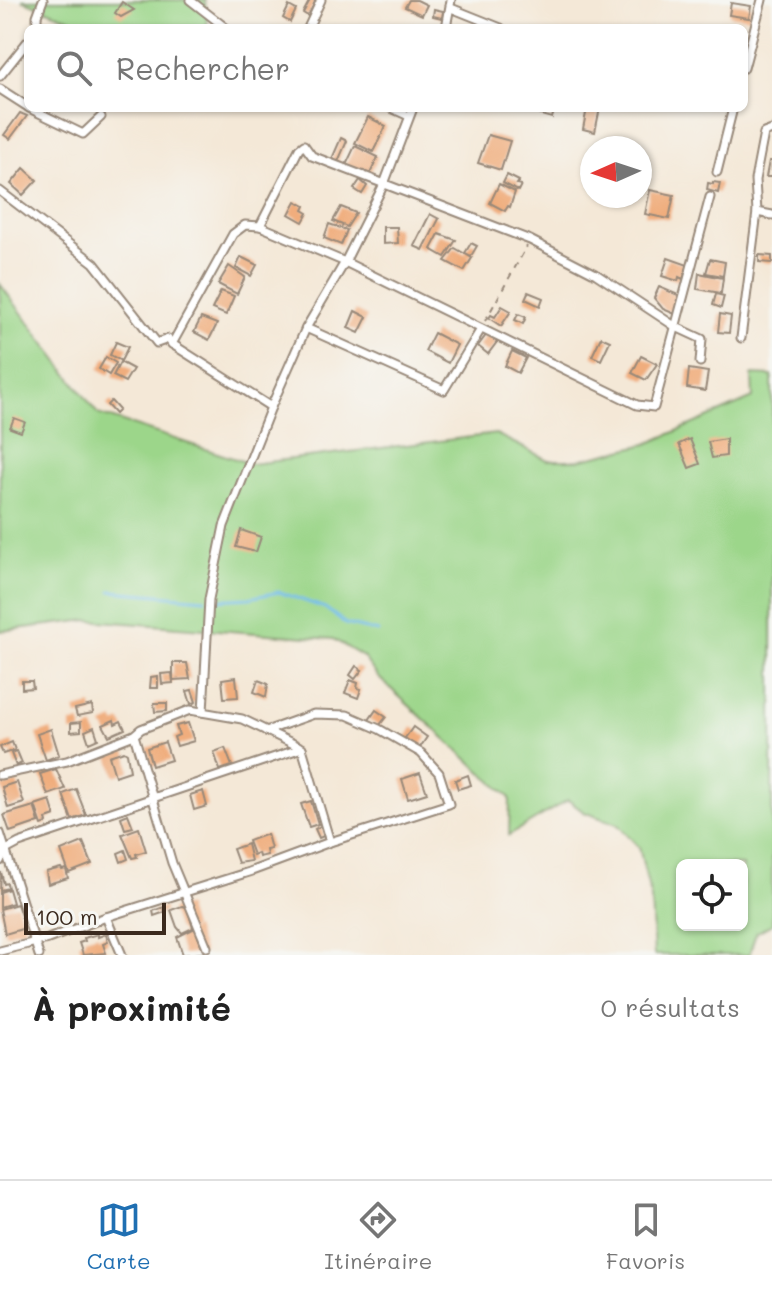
<!DOCTYPE html>
<html lang="fr">
<head>
<meta charset="utf-8">
<style>
	body { margin:0; font-family:Mali,sans-serif; background:#f2f2f2; color:#222 }
	.controls { position:absolute; right:24px; bottom:24px; display:grid; overflow:hidden; border-radius:12px; box-shadow:0 2px 6px #0004 }
	.controls button { width:72px; height:72px; display:grid; place-items:center; padding:0; border:0; border-bottom:2px solid #e0e0e0; background:#fff; color:#222; font:40px sans-serif }
	.compass { position:absolute; left:580px; top:136px; width:72px; height:72px; border-radius:50%; background:#fff; box-shadow:0 2px 6px #0004; rotate:267deg }
	.scale { position:absolute; left:24px; bottom:20px; width:142px; box-sizing:border-box; padding-left:8px; border:4px solid #3b2a1e; border-top:0; font-size:22px; line-height:28px; white-space:nowrap; color:#3b2a1e; -webkit-text-stroke:6px #f6f6f2; paint-order:stroke }
	.list { margin:0; padding:0; list-style:none }
	h2 { display:flex; justify-content:space-between; align-items:center; height:104px; margin:0; padding:0 32px; font-size:34px }
	h2 small { font-size:26px; font-weight:400; color:#767676 }
	.icon { flex:none; width:44px; height:44px; fill:none; stroke:currentColor; stroke-width:2; stroke-linecap:round; stroke-linejoin:round }
	.map { position:relative; flex:none; width:772px; height:955px; overflow:hidden }
	.search { position:absolute; background:#fff; box-shadow:0 2px 6px #0004; left:24px; right:24px; top:24px; height:88px; display:flex; align-items:center; gap:20px; box-sizing:border-box; padding:0 28px; border-radius:12px; color:#767676; font-size:30px }
	.sheet { height:224px; background:#fff }
	nav { display:flex; justify-content:space-around; align-items:center; box-sizing:border-box; height:112px; border-top:2px solid #e0e0e0; background:#fff; font-size:22px; color:#767676 }
	nav a { display:grid; justify-items:center; gap:4px }
	nav .on { color:#1f6fb2 }
	.map>svg:first-child { display:block }
	.green { fill:#9cd68a; stroke:#6c8054; stroke-width:2; fill-rule:evenodd }
	.lines { fill:none; stroke-linecap:round; stroke-linejoin:round }
	.stream { stroke:#6ebbe8; stroke-width:3 }
	.building { fill:#f0ad7d }
	.street-casing { stroke:#98897a; stroke-width:11 }
	.path { stroke:#98897a; stroke-width:2; stroke-dasharray:6 6; stroke-linecap:butt }
	.street { stroke:#fff; stroke-width:7 }
</style>
</head>
<body>
<div class="map">
<svg width="772" height="955" viewBox="0 0 772 955">
	<rect width="100%" height="100%" fill="#f6f6f2"/>
	<filter id="ink" filterUnits="userSpaceOnUse"><feTurbulence type="fractalNoise" baseFrequency=".0125" numOctaves="2"/><feDisplacementMap in="SourceGraphic" scale="16" xChannelSelector="R" yChannelSelector="G"/><feConvolveMatrix kernelMatrix="1 2 1 2 8 2 1 2 1" color-interpolation-filters="sRGB"/></filter>
	<filter id="wash" filterUnits="userSpaceOnUse"><feTurbulence type="fractalNoise" baseFrequency=".006" numOctaves="4" result="noise"/><feDisplacementMap in="SourceGraphic" scale="32" xChannelSelector="R" yChannelSelector="G"/><feGaussianBlur stdDeviation="1.8" result="paint"/><feColorMatrix in="noise" values="0 0 0 0 0 0 0 0 0 0 0 0 0 0 0 0 0 1.4 0 .05"/><feComposite in="paint" operator="in"/></filter>
	<g filter="url(#wash)">
		<rect width="100%" height="100%" fill="#f4e8d7"/>
		<g class="green">
			<polygon points="22,0 205,0 208,28 93,28"/>
			<path d="M0,284L98,414L251,464L496,434L548,460H578L647,444L753,398L752,375L772,376V924L756,933L749,955H654L651,898L639,847L617,824L584,812L568,800L509,835L510,798L378,677L363,657L333,639L88,620L0,631ZM682,865H742V925H682Z"/>
		</g>
		<g class="lines">
			<g class="stream">
				<polyline points="111,591 205,599"/>
				<polyline points="214,600 249,598 279,592 325,608 346,624 378,632"/>
			</g>
		</g>
		<g id="blocks">
			<g class="building">
				<polygon points="310,0 316,0 308,16 303,13"/>
				<polygon points="409,0 417,0 427,5 422,15 405,7"/>
				<polygon points="122,2 134,10 121,17 115,13"/>
				<polygon points="731,3 751,6 749,18 729,15"/>
				<polygon points="289,6 296,10 290,22 283,18"/>
				<polygon points="434,9 443,11 442,18 433,16"/>
				<polygon points="535,108 555,108 552,118 534,113"/>
				<polygon points="587,108 600,108 595,132 583,129"/>
				<polygon points="20,113 27,116 10,139 4,135"/>
				<polygon points="368,117 386,126 373,152 355,143"/>
				<polygon points="488,135 510,141 501,170 478,163"/>
				<polygon points="341,138 347,141 337,164 331,161"/>
				<polygon points="355,146 378,157 369,176 346,165"/>
				<polygon points="769,161 772,161 772,177 766,177"/>
				<polygon points="24,168 37,180 23,195 11,184"/>
				<polygon points="507,175 519,181 517,184 521,185 518,191 503,183"/>
				<polygon points="360,180 367,186 362,194 354,189"/>
				<polygon points="713,182 720,183 718,193 707,190 708,183 713,184"/>
				<polygon points="499,184 515,192 510,207 508,206 505,211 490,203"/>
				<polygon points="650,190 674,195 669,219 645,214"/>
				<polygon points="296,201 305,206 303,210 308,213 303,222 289,214"/>
				<polygon points="341,207 356,213 347,227 333,221"/>
				<polygon points="430,214 439,219 423,250 414,246"/>
				<polygon points="329,224 347,230 341,245 324,238"/>
				<polygon points="383,227 397,227 398,243 383,244"/>
				<polygon points="439,234 456,240 445,257 431,249"/>
				<polygon points="471,243 477,246 471,256 465,253"/>
				<polygon points="455,248 472,258 464,271 445,261"/>
				<polygon points="759,255 772,256 772,263 759,262"/>
				<polygon points="241,257 257,265 251,276 236,268"/>
				<polygon points="668,258 688,265 683,279 679,277 678,281 662,276"/>
				<polygon points="710,259 725,262 723,276 706,273"/>
				<polygon points="229,266 245,277 237,294 218,284"/>
				<polygon points="699,273 723,278 721,293 697,289"/>
				<polygon points="659,287 683,297 675,314 663,309 654,298"/>
				<polygon points="221,291 234,296 226,315 212,309"/>
				<polygon points="528,292 543,298 540,306 525,299"/>
				<polygon points="716,294 724,296 721,308 713,305"/>
				<polygon points="502,306 511,311 501,326 489,318 491,315 495,317"/>
				<polygon points="355,311 367,317 359,333 348,328"/>
				<polygon points="518,314 526,317 523,324 515,320"/>
				<polygon points="720,314 731,316 729,333 718,332"/>
				<polygon points="201,318 217,324 209,340 194,332"/>
				<polygon points="434,333 457,345 448,363 425,351"/>
				<polygon points="487,334 497,342 488,354 478,346"/>
				<polygon points="601,337 610,341 601,360 592,356"/>
				<polygon points="116,342 128,347 121,361 110,355"/>
				<polygon points="512,351 526,358 518,373 505,366"/>
				<polygon points="641,356 657,364 646,380 632,373"/>
				<polygon points="106,357 116,363 109,375 99,369"/>
				<polygon points="120,362 133,369 125,382 113,376"/>
				<polygon points="689,369 708,372 705,391 687,388"/>
				<polygon points="111,401 119,410 115,414 107,405"/>
				<polygon points="14,418 25,422 21,432 10,428"/>
				<polygon points="690,439 700,464 689,468 679,444"/>
				<polygon points="726,439 726,456 712,458 708,442"/>
				<polygon points="241,530 261,537 256,552 236,547"/>
				<polygon points="173,663 187,663 190,679 173,680"/>
				<polygon points="356,666 362,670 355,679 350,675"/>
				<polygon points="172,673 173,683 162,684 161,674"/>
				<polygon points="158,676 158,688 150,688 151,677"/>
				<polygon points="236,677 238,697 224,698 222,679"/>
				<polygon points="258,680 268,684 266,697 254,692"/>
				<polygon points="350,680 358,683 357,688 361,689 358,698 345,693"/>
				<polygon points="22,681 32,681 33,688 22,689"/>
				<polygon points="192,690 196,702 191,704 187,691"/>
				<polygon points="154,703 167,703 167,711 155,712"/>
				<polygon points="92,705 93,713 77,716 75,709"/>
				<polygon points="376,710 386,717 379,726 369,720"/>
				<polygon points="114,720 115,724 121,721 125,729 109,736 103,725"/>
				<polygon points="81,722 81,731 71,732 71,723"/>
				<polygon points="188,723 194,741 177,746 174,737 179,735 176,726"/>
				<polygon points="94,727 98,739 89,743 85,731"/>
				<polygon points="413,727 427,737 419,749 405,738"/>
				<polygon points="51,729 59,755 46,760 37,734"/>
				<polygon points="12,742 15,750 3,754 0,747"/>
				<polygon points="165,742 171,760 152,766 147,748"/>
				<polygon points="225,748 232,766 220,770 214,752"/>
				<polygon points="17,751 22,763 16,766 11,753"/>
				<polygon points="124,751 127,753 130,771 115,776 109,756"/>
				<polygon points="56,769 65,789 48,795 40,774"/>
				<polygon points="420,773 427,793 408,799 402,779"/>
				<polygon points="468,775 471,785 458,789 455,780"/>
				<polygon points="17,782 24,803 8,808 2,787"/>
				<polygon points="76,789 86,815 72,820 63,794"/>
				<polygon points="203,791 207,806 194,810 190,795"/>
				<polygon points="50,800 55,816 46,819 47,823 42,825 35,805"/>
				<polygon points="311,801 318,824 309,827 301,804"/>
				<polygon points="34,806 39,822 10,832 4,815"/>
				<polygon points="128,814 133,827 125,829 121,817"/>
				<polygon points="321,826 324,836 319,838 315,829"/>
				<polygon points="139,828 146,851 136,854 137,857 132,858 122,834"/>
				<polygon points="267,834 271,849 266,850 267,855 259,857 258,853 253,855 248,841"/>
				<polygon points="83,842 92,864 69,873 61,851"/>
				<polygon points="247,844 251,861 238,863 233,849"/>
				<polygon points="125,850 128,859 121,862 118,853"/>
				<polygon points="61,868 62,870 66,869 68,878 48,884 46,872"/>
				<polygon points="1,872 4,884 7,883 8,888 0,890"/>
				<polygon points="9,889 13,903 0,907 0,892"/>
				<polygon points="17,904 25,928 5,934 0,909"/>
				<polygon points="182,906 187,907 193,928 182,933 177,927 171,910"/>
				<polygon points="164,907 165,912 154,916 153,911"/>
				<polygon points="195,928 204,953 183,955 177,937"/>
				<polygon points="98,934 98,937 106,934 108,942 103,944 106,953 83,955 79,943 85,941 84,938"/>
			</g>
		</g>
	</g>
	<g filter="url(#ink)">
		<use href="#blocks" fill-opacity="0" stroke="#98897a" stroke-width="2"/>
		<g class="lines">
			<defs>
				<g id="street">
					<polyline points="190,0 226,28"/>
					<polyline points="451,8 501,28"/>
					<polyline points="37,28 37,16 43,0"/>
					<polyline points="308,28 321,0"/>
					<polyline points="446,28 451,0"/>
					<polyline points="744,68 762,0"/>
					<polyline points="0,76 28,41"/>
					<polyline points="0,89 28,107"/>
					<polyline points="29,108 83,134 101,117"/>
					<polyline points="391,108 409,116"/>
					<polyline points="717,172 733,108"/>
					<polyline points="0,191 94,263 157,343 168,339 172,344 233,234 245,225 260,226 299,149 304,145 312,156 530,240 596,274 676,327 702,339 700,362"/>
					<polyline points="757,212 772,215"/>
					<polyline points="260,226 345,262 637,405 654,407 710,197"/>
					<polyline points="306,328 444,390 481,329"/>
					<polyline points="741,338 757,212 755,180 764,133 772,130"/>
					<polyline points="172,344 271,407"/>
					<polyline points="203,712 209,599 224,526 271,407 306,328 345,262 384,184 413,108"/>
					<polyline points="134,735 172,863 207,947"/>
					<polyline points="0,775 67,761 134,735 141,729 190,710 242,719 302,748 330,842"/>
					<polyline points="0,833 39,955"/>
					<polyline points="0,861 6,850 19,843 302,748"/>
					<polyline points="106,917 122,955"/>
					<polyline points="0,951 48,939 106,917 249,872 330,842 449,804 439,773 421,753 379,729 347,715 314,714 266,731"/>
				</g>
			</defs>
			<use href="#street" class="street-casing"/>
			<polyline class="path" points="485,321 527,246"/>
			<use href="#street" class="street"/>
		</g>
	</g>
</svg>
<div class="controls">
<button><svg class="icon" aria-label="locate" viewBox="0 0 24 24"><circle cx="12" cy="12" r="6"/><path d="M12 2v4M12 18v4M2 12h4M18 12h4"/></svg></button>
</div>
<svg class="compass" viewBox="-18 -18 36 36"><path d="M0-13l5 13h-10z" fill="#e53935"/><path d="M0 13l5-13h-10z" fill="#767676"/></svg>
<div class="scale">100 m</div>
<div class="search"><svg class="icon" aria-label="search" viewBox="0 0 24 24"><circle cx="10" cy="10" r="6"/><path d="M15 15l6 6"/></svg>Rechercher</div>
</div>
<section class="sheet">
<h2>À proximité<small>0 résultats</small></h2>
<ul class="list">
</ul>
</section>
<nav>
<a class="on"><svg class="icon" aria-label="map" viewBox="0 0 24 24"><path d="M3 6l6-2 6 2 6-2v14l-6 2-6-2-6 2zM9 4v14M15 6v14"/></svg>Carte</a>
<a><svg class="icon" aria-label="directions" viewBox="0 0 24 24"><path d="M12 3l9 9-9 9-9-9zM9 14v-3h6M13 9l2 2-2 2"/></svg>Itinéraire</a>
<a><svg class="icon" aria-label="saved" viewBox="0 0 24 24"><path d="M7 4h10v16l-5-4-5 4z"/></svg>Favoris</a>
</nav>
</body>
</html>
